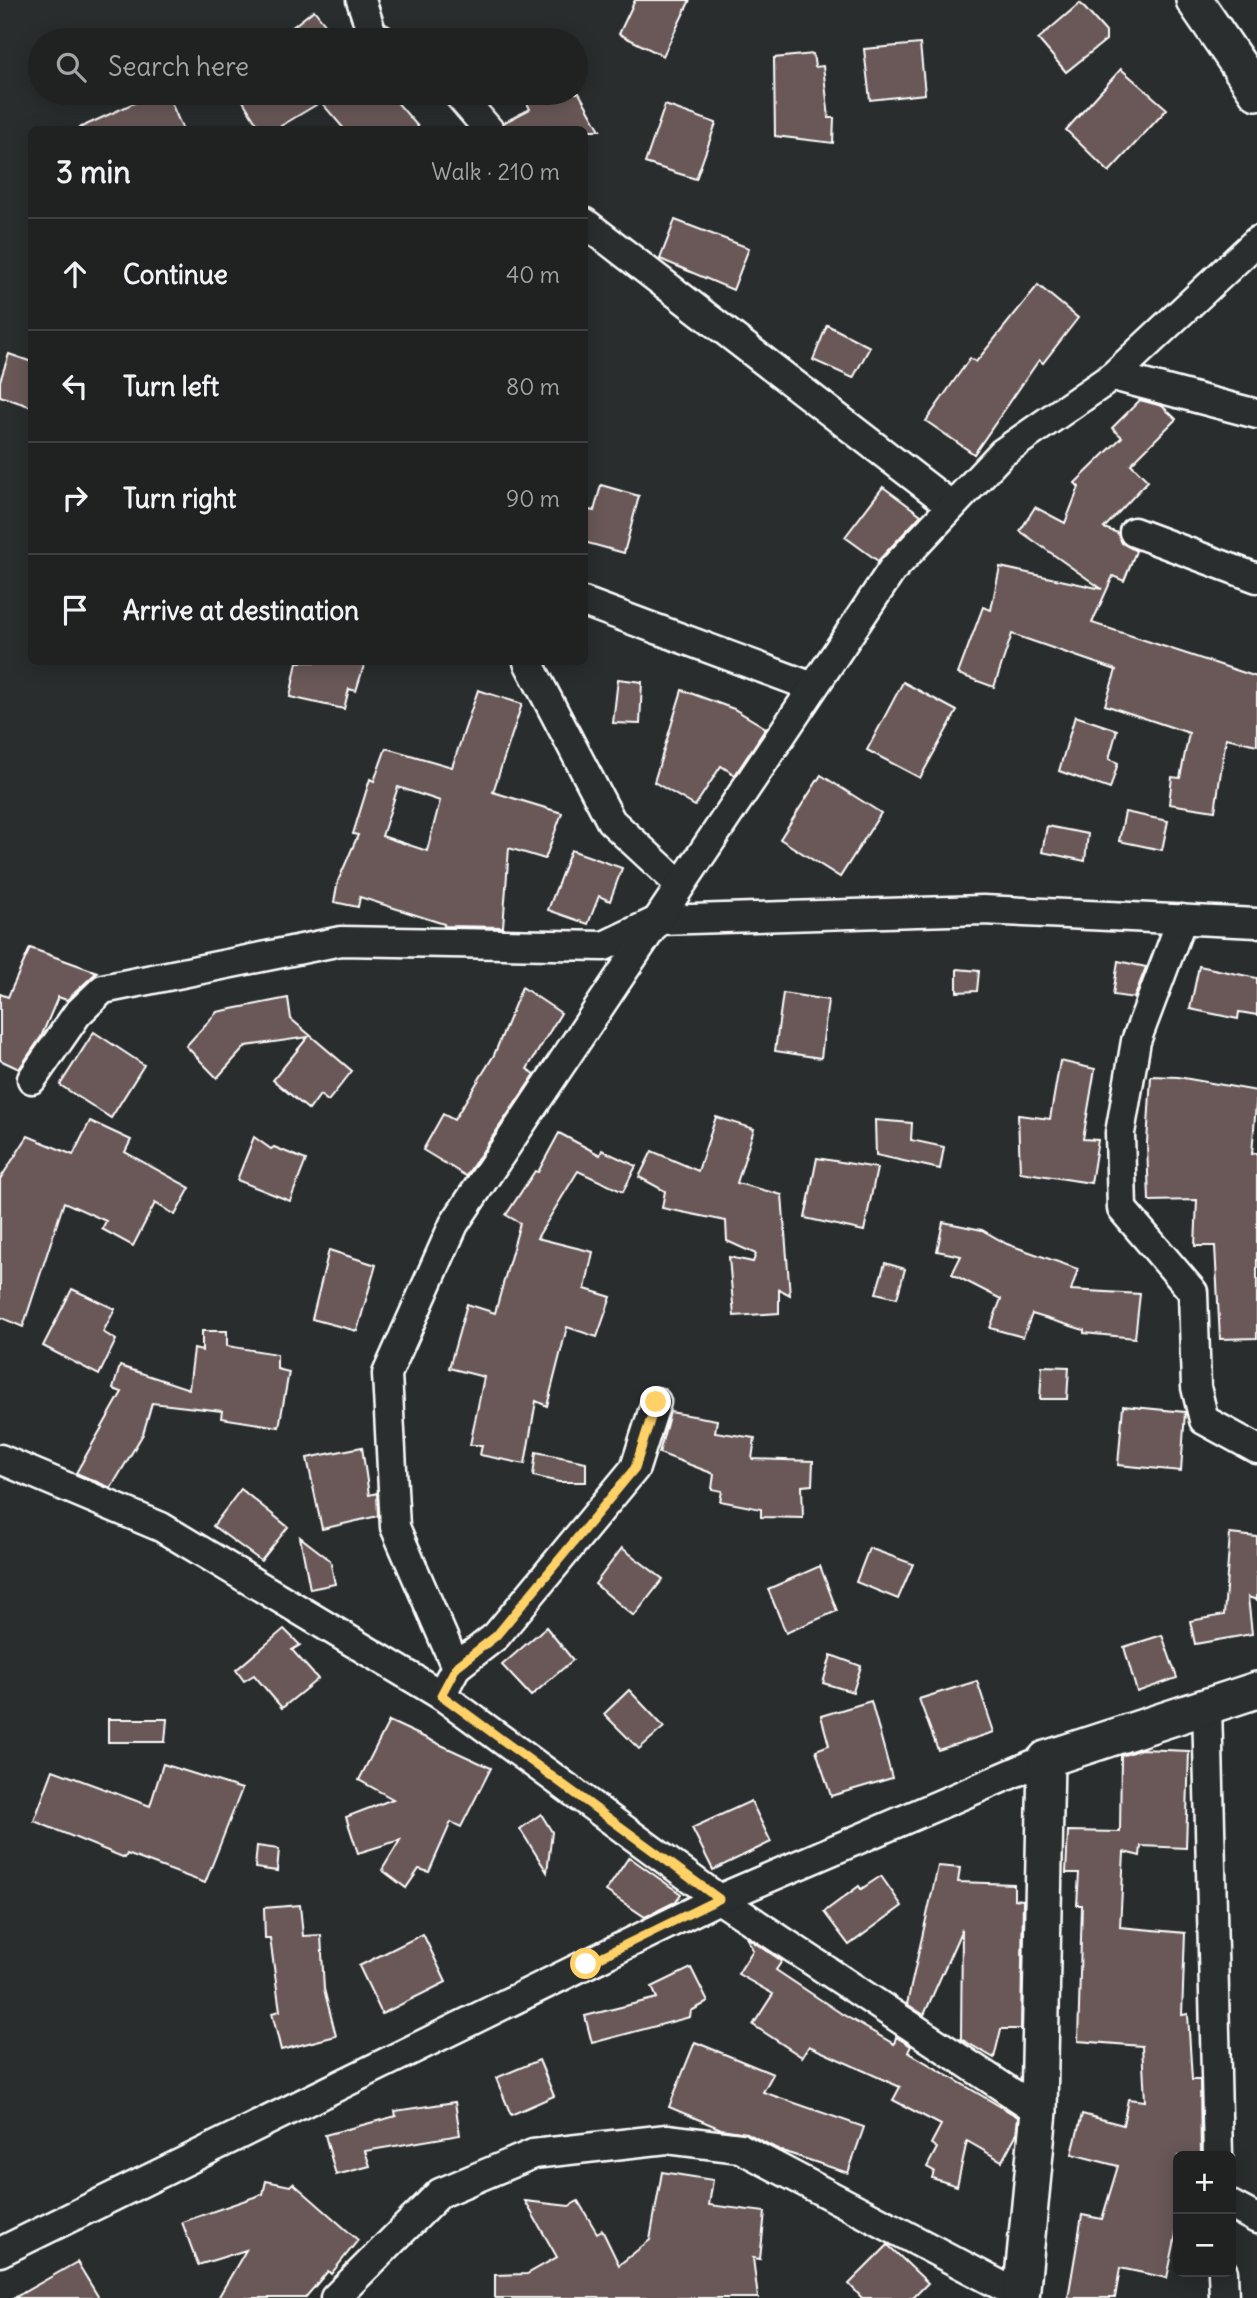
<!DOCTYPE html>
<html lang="en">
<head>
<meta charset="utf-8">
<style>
	body { margin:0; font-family:Delius,sans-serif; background:#282a2a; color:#f1f3f6 }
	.controls { position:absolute; right:21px; bottom:21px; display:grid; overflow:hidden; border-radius:10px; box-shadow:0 4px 18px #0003 }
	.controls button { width:63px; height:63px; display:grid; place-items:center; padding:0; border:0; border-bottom:2px solid #3d3f40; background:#202222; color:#f1f3f6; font:35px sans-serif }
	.stop { position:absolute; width:21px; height:21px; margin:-16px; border:5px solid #ffd166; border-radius:50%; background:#fff }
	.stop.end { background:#ffd166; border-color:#fff; box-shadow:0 2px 7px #0008 }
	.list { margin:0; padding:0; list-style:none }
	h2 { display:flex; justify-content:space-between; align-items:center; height:91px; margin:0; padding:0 28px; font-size:30px }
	h2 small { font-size:23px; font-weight:400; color:#a2a4a5 }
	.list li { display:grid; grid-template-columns:46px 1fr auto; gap:21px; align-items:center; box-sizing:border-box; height:112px; padding:0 28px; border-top:2px solid #3d3f40 }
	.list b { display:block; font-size:26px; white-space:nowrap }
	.list em { font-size:23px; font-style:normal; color:#a2a4a5 }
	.icon { flex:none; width:38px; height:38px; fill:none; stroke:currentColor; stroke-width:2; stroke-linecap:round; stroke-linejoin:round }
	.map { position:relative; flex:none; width:1257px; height:2298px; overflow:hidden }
	.search { position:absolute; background:#202222; box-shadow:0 4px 18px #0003; left:28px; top:28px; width:560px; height:77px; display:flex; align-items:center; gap:18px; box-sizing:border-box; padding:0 24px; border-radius:38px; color:#a2a4a5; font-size:26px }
	.panel { position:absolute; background:#202222; box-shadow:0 4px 18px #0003; left:28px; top:126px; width:560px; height:539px; border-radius:10px }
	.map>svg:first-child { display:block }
	.building { fill:#6a5858; stroke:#fff; stroke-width:2; fill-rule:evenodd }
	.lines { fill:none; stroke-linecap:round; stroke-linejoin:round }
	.minor-casing { stroke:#fff; stroke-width:33 }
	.tertiary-casing { stroke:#fff; stroke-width:40 }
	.minor { stroke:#2a2d2e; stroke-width:28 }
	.tertiary { stroke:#2a2d2e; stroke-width:35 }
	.route { stroke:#ffd166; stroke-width:9 }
</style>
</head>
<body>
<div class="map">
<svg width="1257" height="2298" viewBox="0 0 1257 2298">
	<rect width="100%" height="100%" fill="#2a2d2e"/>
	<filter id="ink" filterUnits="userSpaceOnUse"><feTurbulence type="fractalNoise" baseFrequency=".0143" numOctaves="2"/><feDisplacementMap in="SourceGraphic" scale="14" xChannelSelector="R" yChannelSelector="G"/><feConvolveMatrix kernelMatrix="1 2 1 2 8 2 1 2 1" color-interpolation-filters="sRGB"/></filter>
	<g filter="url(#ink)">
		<g class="building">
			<polygon points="635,0 690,0 663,56 619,34"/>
			<polygon points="1080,3 1106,32 1106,40 1066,72 1038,39"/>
			<polygon points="314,10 338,40 276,40"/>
			<polygon points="920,44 925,94 870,100 864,49"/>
			<polygon points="813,54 815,67 823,66 829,118 834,118 833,143 775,136 774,58"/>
			<polygon points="1121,69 1167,109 1109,172 1066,130"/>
			<polygon points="156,93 167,93 183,130 75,130"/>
			<polygon points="238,93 389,93 421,130 345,130 321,102 274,130 261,130"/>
			<polygon points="522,93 579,93 600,130 505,130 503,123 530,109"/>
			<polygon points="665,105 716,123 696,179 645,163"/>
			<polygon points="675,220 749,248 733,290 660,259"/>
			<polygon points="1038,285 1078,318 1043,363 1039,360 974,454 926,421 970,358 976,362"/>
			<polygon points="827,325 870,347 853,378 813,360"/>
			<polygon points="9,354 32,362 32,407 0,396 0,381"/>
			<polygon points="1140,400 1162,406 1176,419 1131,464 1148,481 1104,528 1118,533 1122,543 1136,551 1124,581 1113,576 1092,623 1257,677 1257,745 1226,738 1215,811 1169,804 1172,777 1180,778 1189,733 1105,705 1116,670 1012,634 994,687 958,674 983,607 991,610 1000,567 1102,589 1020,531 1035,507 1065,523 1079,487 1075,483 1122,437 1112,428"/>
			<polygon points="601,485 639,496 624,553 584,542 584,509 594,511"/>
			<polygon points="883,487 921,515 878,561 845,537"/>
			<polygon points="297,662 365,662 356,691 349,689 344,709 290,697"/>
			<polygon points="618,679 642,682 640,724 613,723"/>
			<polygon points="903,682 957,711 920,778 867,750"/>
			<path d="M478,690L522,704L493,792L562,813L545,859L509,848L503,927L444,926V924L360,897L358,907L334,902L338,881L358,835L353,834L370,779L374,781L386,748L452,767ZM398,787L440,801L427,851L382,836Z"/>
			<polygon points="682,690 734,709 766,728 735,775 721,766 695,806 654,782"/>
			<polygon points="1075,716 1117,730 1109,759 1118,763 1110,789 1059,771"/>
			<polygon points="821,775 881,813 840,877 780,839"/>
			<polygon points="1125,812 1168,821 1162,850 1119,841"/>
			<polygon points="1047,826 1088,834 1085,861 1042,852"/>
			<polygon points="571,850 622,868 610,901 599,896 588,924 548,910"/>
			<polygon points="30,948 97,972 67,1000 58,997 41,1037 19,1069 0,1060 0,994 8,997"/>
			<polygon points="1118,961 1146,967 1134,998 1113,995"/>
			<polygon points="1199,966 1257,978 1257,1015 1239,1012 1238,1019 1190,1009"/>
			<polygon points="957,969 979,971 977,991 957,992"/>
			<polygon points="522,987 561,1013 527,1069 535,1074 466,1176 423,1150 443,1114 454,1120 494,1055"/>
			<polygon points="783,993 828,1000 821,1058 775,1051"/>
			<polygon points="288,998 291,1019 352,1071 328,1101 320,1095 309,1110 273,1080 308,1037 246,1046 217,1078 186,1046 217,1012"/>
			<polygon points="94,1032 144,1065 111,1118 60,1085"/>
			<polygon points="1060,1061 1095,1069 1083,1139 1098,1140 1091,1183 1020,1172 1018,1115 1050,1119"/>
			<polygon points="1151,1076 1178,1077 1257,1091 1252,1154 1257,1153 1257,1338 1220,1339 1215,1246 1195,1246 1197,1200 1149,1201 1147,1143"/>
			<polygon points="716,1117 754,1129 737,1183 782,1195 790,1295 779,1289 779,1313 734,1316 729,1257 753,1262 756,1254 727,1241 726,1221 662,1208 665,1191 639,1177 652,1151 698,1171"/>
			<polygon points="875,1120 912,1123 911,1140 944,1147 940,1169 876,1155"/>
			<polygon points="90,1121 131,1140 125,1152 190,1188 175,1215 155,1203 133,1246 102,1229 106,1221 64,1202 23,1327 0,1317 0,1179 28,1136 73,1155"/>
			<polygon points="559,1133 600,1155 602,1150 636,1166 623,1192 578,1171 537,1238 593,1252 585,1289 611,1297 597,1337 567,1327 547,1406 536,1401 525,1464 480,1455 482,1445 470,1445 484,1377 449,1368 467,1304 495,1313 520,1223 506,1215 535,1171 538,1172"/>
			<polygon points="254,1137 271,1149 274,1147 306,1160 290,1201 237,1180"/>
			<polygon points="817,1158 877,1168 864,1231 805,1218"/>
			<polygon points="943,1222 982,1230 1007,1244 1078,1269 1071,1290 1140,1294 1135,1338 1084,1333 1084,1330 1032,1314 1023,1337 990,1328 1001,1299 952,1274 961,1256 937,1251"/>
			<polygon points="329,1250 376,1265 357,1331 312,1319"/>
			<polygon points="885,1263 905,1269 897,1298 876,1293"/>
			<polygon points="72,1289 115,1309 103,1332 116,1340 99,1375 43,1346"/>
			<polygon points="202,1331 227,1331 227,1346 277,1354 277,1369 289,1372 279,1427 221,1418 222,1411 152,1403 143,1434 111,1488 76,1473 122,1392 113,1389 120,1366 189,1389 194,1349 202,1351"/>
			<polygon points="1042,1366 1069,1367 1067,1399 1040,1399"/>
			<polygon points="1123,1406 1185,1412 1181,1471 1118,1465"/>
			<polygon points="670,1412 717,1420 715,1432 755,1438 752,1459 813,1461 812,1485 802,1486 803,1518 761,1517 761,1509 720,1501 722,1491 712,1489 714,1474 659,1453"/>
			<polygon points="362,1447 369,1495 377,1493 378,1516 322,1529 307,1458"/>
			<polygon points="536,1452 586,1462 586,1482 559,1482 533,1476"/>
			<polygon points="241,1489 288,1527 261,1561 213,1526"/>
			<polygon points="1230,1534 1257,1537 1257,1600 1248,1597 1252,1634 1195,1644 1190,1621 1224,1615"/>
			<polygon points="300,1537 330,1560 335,1584 310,1589"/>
			<polygon points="622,1548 663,1579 634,1616 595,1584"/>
			<polygon points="869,1548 913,1564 898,1599 856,1582"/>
			<polygon points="820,1566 837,1611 786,1633 768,1589"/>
			<polygon points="546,1627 573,1660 531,1696 502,1665"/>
			<polygon points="284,1629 300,1645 292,1650 318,1679 282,1708 254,1675 244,1681 236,1670"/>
			<polygon points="1162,1635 1177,1678 1137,1692 1124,1647"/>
			<polygon points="831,1655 861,1666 853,1692 823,1683"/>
			<polygon points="977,1681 994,1732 938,1750 919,1699"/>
			<polygon points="629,1690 664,1727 639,1749 604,1714"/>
			<polygon points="871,1701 892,1778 831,1796 816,1750 829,1745 821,1716"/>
			<polygon points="108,1719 167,1719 165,1742 108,1742"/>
			<polygon points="389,1721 491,1768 461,1827 451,1822 429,1872 419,1869 406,1888 382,1870 400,1840 358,1853 346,1817 393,1799 359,1780"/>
			<polygon points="1141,1749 1189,1751 1186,1848 1141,1846 1140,1856 1124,1852 1120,1927 1185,1933 1182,2015 1188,2014 1192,2080 1200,2080 1201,2156 1178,2156 1178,2225 1167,2278 1120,2268 1115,2298 1068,2298 1082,2215 1102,2219 1118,2166 1072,2154 1082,2114 1123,2125 1128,2099 1145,2101 1142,2046 1078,2041 1082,1905 1077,1905 1079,1873 1066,1873 1068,1831 1120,1832 1121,1756"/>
			<polygon points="163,1764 242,1789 205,1883 127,1854 125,1858 34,1821 53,1770 150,1806"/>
			<polygon points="751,1801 771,1842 713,1870 692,1828"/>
			<polygon points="541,1814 552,1832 547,1872 520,1829"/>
			<polygon points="257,1846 279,1849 277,1871 255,1868"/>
			<polygon points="629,1857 681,1894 675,1902 645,1917 606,1891"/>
			<polygon points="938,1866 960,1868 958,1882 1014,1884 1014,1899 1023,1900 1021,2029 1001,2029 994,2058 961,2039 962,1929 924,2015 907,2004"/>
			<polygon points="881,1876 902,1906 849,1945 824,1912 859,1886 861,1889"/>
			<polygon points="300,1905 303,1936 321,1935 324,1989 336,2036 281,2050 272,2013 280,2011 270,1938 265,1938 264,1908"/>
			<polygon points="423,1934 446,1982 382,2014 359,1966"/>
			<polygon points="746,1937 782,1961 776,1970 842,2014 894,2044 896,2037 911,2046 908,2052 1018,2117 1016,2135 1002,2161 967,2141 957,2186 932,2178 934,2171 927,2167 937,2148 931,2144 941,2125 893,2100 900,2087 809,2046 802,2057 753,2025 773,1994 738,1974 753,1950"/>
			<polygon points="691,1968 708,2002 691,2011 690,2017 592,2043 585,2016 657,1998 652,1987"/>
			<polygon points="695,2042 773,2074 763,2092 864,2127 848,2173 779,2150 747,2133 721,2129 669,2107"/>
			<polygon points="539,2060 554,2096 511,2115 496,2078"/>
			<polygon points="455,2102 460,2135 365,2151 370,2166 336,2175 325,2135 396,2116 395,2111"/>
			<polygon points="662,2172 713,2180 709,2205 765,2212 760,2259 753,2258 758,2298 495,2298 495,2275 527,2274 557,2257 525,2201 569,2206 578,2201 597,2233 602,2230 619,2265 650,2240"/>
			<polygon points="266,2181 290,2186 293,2183 358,2240 331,2274 328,2271 305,2298 218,2298 246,2250 198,2265 182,2222 263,2194"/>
			<polygon points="888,2245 928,2283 913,2298 862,2298 849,2284"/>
			<polygon points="77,2262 99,2298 14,2298"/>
		</g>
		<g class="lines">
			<defs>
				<g id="minor">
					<polyline points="361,0 372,34 382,40"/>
					<polyline points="457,93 489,130"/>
					<polyline points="584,222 952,506"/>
					<polyline points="1113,376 1257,241"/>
					<polyline points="1134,532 1257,578"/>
					<polyline points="584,602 813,687"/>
					<polyline points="528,662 611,821 680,885"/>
					<polyline points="1182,919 1136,1041 1120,1133 1122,1209 1193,1292 1196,1387 1204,1420 1257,1449"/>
					<polyline points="32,1079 77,1014 103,989 341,941 604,946 659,920 983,910 1257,923"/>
					<polyline points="0,1459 161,1527 441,1695 719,1899 1039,2111"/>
					<polyline points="456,1667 496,1636 635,1468 656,1402"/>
					<polyline points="441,1695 456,1667 395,1527 387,1374 454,1224 892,570 1002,453 1113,376 1257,414"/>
					<polyline points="1207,1705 1218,2156"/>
					<polyline points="1231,2205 1257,2219"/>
					<polyline points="0,2252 719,1899 1046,1759"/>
					<polyline points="1223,2272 1224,2298"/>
					<polyline points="335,2298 440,2193 533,2154 667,2139 740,2148 1021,2296"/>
				</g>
				<g id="tertiary">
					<polyline points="1194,0 1257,92"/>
					<polyline points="1021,2298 1039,2111 1046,1759 1257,1690"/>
				</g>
			</defs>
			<use href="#minor" class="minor-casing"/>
			<use href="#tertiary" class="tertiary-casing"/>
			<use href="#minor" class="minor"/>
			<use href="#tertiary" class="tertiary"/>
		</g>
	</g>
	<g class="lines" filter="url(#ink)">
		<polyline class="route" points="586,1964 719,1899 441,1695 456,1667 496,1636 635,1468 656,1402"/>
	</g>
</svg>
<div class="controls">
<button>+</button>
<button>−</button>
</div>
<div class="stop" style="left:586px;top:1964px"></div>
<div class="stop end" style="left:656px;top:1402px"></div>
<div class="search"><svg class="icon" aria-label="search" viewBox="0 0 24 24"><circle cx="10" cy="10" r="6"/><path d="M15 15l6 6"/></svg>Search here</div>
<section class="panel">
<h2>3 min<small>Walk · 210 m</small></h2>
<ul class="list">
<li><svg class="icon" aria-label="ahead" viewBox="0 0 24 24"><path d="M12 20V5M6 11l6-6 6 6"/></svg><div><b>Continue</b></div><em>40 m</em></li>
<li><svg class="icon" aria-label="left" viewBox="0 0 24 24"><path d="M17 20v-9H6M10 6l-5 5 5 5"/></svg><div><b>Turn left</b></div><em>80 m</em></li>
<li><svg class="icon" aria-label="right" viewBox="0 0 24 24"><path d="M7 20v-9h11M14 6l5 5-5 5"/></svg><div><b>Turn right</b></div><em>90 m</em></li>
<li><svg class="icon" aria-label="arrive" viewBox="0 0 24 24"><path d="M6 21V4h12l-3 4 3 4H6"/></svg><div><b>Arrive at destination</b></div></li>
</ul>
</section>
</div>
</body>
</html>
